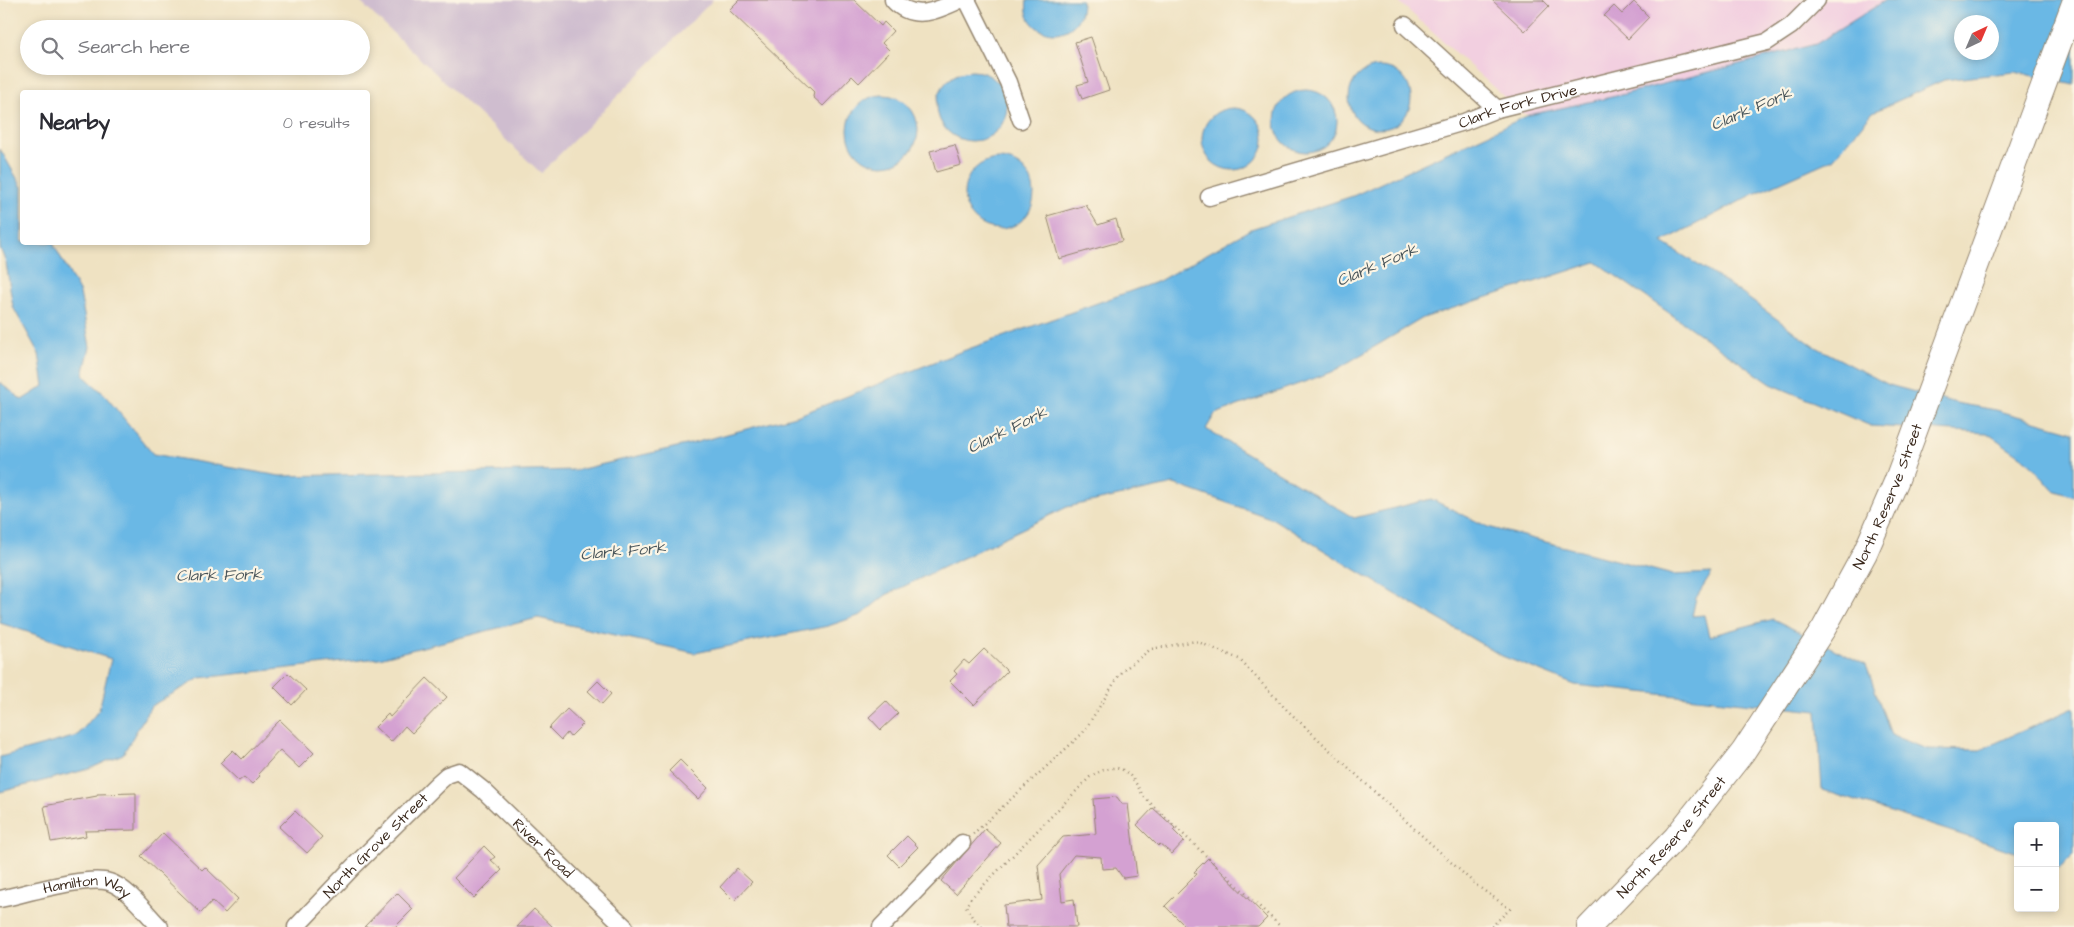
<!DOCTYPE html>
<html lang="en">
<head>
<meta charset="utf-8">
<style>
	body { margin:0; font-family:"Architects Daughter",sans-serif; background:#f7f7f7; color:#2b2b33 }
	.controls { position:absolute; right:15px; bottom:15px; display:grid; overflow:hidden; border-radius:5px; box-shadow:0 2px 8px #0003 }
	.controls button { width:45px; height:45px; display:grid; place-items:center; padding:0; border:0; border-bottom:1px solid #e1e1e2; background:#fff; color:#2b2b33; font:25px sans-serif }
	.compass { position:absolute; left:1954px; top:15px; width:45px; height:45px; border-radius:50%; background:#fff; box-shadow:0 2px 8px #0003; rotate:44deg }
	.list { margin:0; padding:0; list-style:none }
	h2 { display:flex; justify-content:space-between; align-items:center; height:65px; margin:0; padding:0 20px; font-size:21px }
	h2 small { font-size:16px; font-weight:400; color:#7c7c81 }
	.icon { flex:none; width:28px; height:28px; fill:none; stroke:currentColor; stroke-width:2; stroke-linecap:round; stroke-linejoin:round }
	.map { position:relative; flex:none; width:2074px; height:927px; overflow:hidden }
	.search { position:absolute; background:#fff; box-shadow:0 2px 8px #0003; left:20px; top:20px; width:350px; height:55px; display:flex; align-items:center; gap:12px; box-sizing:border-box; padding:0 18px; border-radius:28px; color:#7c7c81; font-size:19px }
	.panel { position:absolute; background:#fff; box-shadow:0 2px 8px #0003; left:20px; top:90px; width:350px; height:155px; border-radius:5px }
	.map>svg:first-child { display:block }
	.built { fill:#f2cfe0 }
	.industrial { fill:#cfbdcf }
	.water { fill:#6bb8e5; stroke:#537182; fill-rule:evenodd }
	.building { fill:#d4a1d2 }
	.lines { fill:none; stroke-linecap:round; stroke-linejoin:round }
	.minor-casing { stroke:#958670; stroke-width:19 }
	.highway-casing { stroke:#958670; stroke-width:26 }
	.path { stroke:#958670; stroke-width:2.5; stroke-dasharray:1 4; stroke-linecap:butt }
	.minor { stroke:#fff; stroke-width:16 }
	.highway { stroke:#fff; stroke-width:24 }
	.labels { text-anchor:middle; dominant-baseline:central; stroke-width:4.5; stroke-linejoin:round; paint-order:stroke }
	.street-label { font-size:15px; fill:#3b2a1e; stroke:#fcf5e5 }
	.water-label { font-size:16px; font-style:italic; fill:#49555a; stroke:#fcf5e5 }
</style>
</head>
<body>
<div class="map">
<svg width="2074" height="927" viewBox="0 0 2074 927">
	<rect width="100%" height="100%" fill="#fcf5e5"/>
	<filter id="ink" filterUnits="userSpaceOnUse"><feTurbulence type="fractalNoise" baseFrequency=".02" numOctaves="2"/><feDisplacementMap in="SourceGraphic" scale="10" xChannelSelector="R" yChannelSelector="G"/><feConvolveMatrix kernelMatrix="1 2 1 2 8 2 1 2 1" color-interpolation-filters="sRGB"/></filter>
	<filter id="wash" filterUnits="userSpaceOnUse"><feTurbulence type="fractalNoise" baseFrequency=".0096" numOctaves="4" result="noise"/><feDisplacementMap in="SourceGraphic" scale="20" xChannelSelector="R" yChannelSelector="G"/><feGaussianBlur stdDeviation="1.12" result="paint"/><feColorMatrix in="noise" values="0 0 0 0 0 0 0 0 0 0 0 0 0 0 0 0 0 1.4 0 .05"/><feComposite in="paint" operator="in"/></filter>
	<g filter="url(#wash)">
		<rect width="100%" height="100%" fill="#efe2c2"/>
		<polygon class="built" points="1397,0 1886,0 1816,44 1621,95 1529,115 1522,113"/>
		<polygon class="industrial" points="358,0 713,0 541,173"/>
		<g class="water">
			<path d="M1027,0H1082C1084,47 1020,41 1027,0Z"/>
			<path d="M1886,0H2074V85L2015,72L1944,80L1873,112L1833,159L1754,194L1662,242L1734,288L1814,346L1889,385L1956,403L1996,410L2074,432V497L2053,490L2028,461L1987,433L1871,426L1771,384L1596,262L1423,318L1332,372L1215,414L1206,429L1354,518L1431,499L1488,527L1673,575L1712,573L1696,598L1692,616L1704,615L1709,636L1773,619L1866,665L1891,735L1927,749L1980,750L2074,708V854L2060,867L2055,865V826H2018V853L1822,790L1817,711L1575,685L1502,656L1392,592L1273,519L1174,484L1067,507L886,595L861,615L828,626L695,653L538,618L379,658L200,678L151,706L123,754L89,769L0,792V757L77,736L99,710L111,659L0,623V382L22,400L44,386L39,354L13,307L6,263L0,248V149L22,187V242L53,243L80,293L90,347L83,375L103,393L153,454L280,476L578,470L690,444L799,415L960,352L1159,281L1251,229L1353,196L1529,115L1621,95L1816,44ZM1962,22H1992V52H1962Z"/>
			<circle cx="1380" cy="98" r="31"/>
			<circle cx="972" cy="106" r="35"/>
			<circle cx="1306" cy="121" r="31"/>
			<circle cx="883" cy="130" r="35"/>
			<circle cx="1233" cy="139" r="31"/>
			<circle cx="999" cy="194" r="35"/>
		</g>
		<g id="blocks">
			<g class="building">
				<polygon points="739,0 854,0 881,26 884,22 893,31 882,43 890,51 859,83 852,76 823,106 813,97 814,92 729,10"/>
				<polygon points="1492,0 1543,0 1549,6 1525,31"/>
				<polygon points="1634,2 1649,17 1628,39 1604,16 1614,6 1622,14"/>
				<polygon points="1091,37 1109,90 1082,99 1077,85 1088,82 1075,42"/>
				<polygon points="955,145 961,165 936,172 930,151"/>
				<polygon points="1086,205 1098,225 1116,219 1122,241 1059,259 1047,216"/>
				<polygon points="984,649 1007,671 974,705 950,681 957,674 954,671 964,660 969,664"/>
				<polygon points="288,673 306,690 292,705 274,687"/>
				<polygon points="427,678 447,697 412,733 405,726 391,742 375,727 388,714 390,717"/>
				<polygon points="598,681 611,694 602,704 588,691"/>
				<polygon points="886,701 898,714 881,730 869,717"/>
				<polygon points="567,709 583,724 570,737 567,733 561,740 549,728"/>
				<polygon points="280,720 314,753 299,768 280,750 258,774 260,776 252,784 244,777 239,781 220,763 233,750 242,759"/>
				<polygon points="680,760 708,788 698,799 669,771"/>
				<polygon points="136,793 136,830 85,831 86,836 51,842 44,806 97,796 97,794"/>
				<polygon points="1117,797 1122,804 1128,804 1137,876 1123,878 1116,868 1102,869 1101,857 1074,855 1059,874 1062,901 1074,899 1077,927 1006,927 1004,905 1042,900 1038,865 1063,837 1096,834 1093,799"/>
				<polygon points="1153,808 1175,828 1173,830 1184,841 1172,854 1160,844 1158,846 1137,825"/>
				<polygon points="295,811 322,837 307,853 279,827"/>
				<polygon points="985,829 1001,843 956,894 941,881"/>
				<polygon points="163,833 202,870 205,867 238,899 225,913 212,901 201,913 141,856"/>
				<polygon points="907,836 918,847 899,866 888,855"/>
				<polygon points="484,846 495,857 491,860 502,870 474,898 454,878"/>
				<polygon points="1208,858 1267,918 1258,927 1186,927 1165,906 1197,874 1194,872"/>
				<polygon points="737,868 752,882 734,901 720,887"/>
				<polygon points="397,893 413,909 395,927 364,927"/>
				<polygon points="534,909 553,927 517,927"/>
			</g>
		</g>
	</g>
	<g filter="url(#ink)">
		<use href="#blocks" fill-opacity="0" stroke="#958670" stroke-width="1"/>
		<g class="lines">
			<defs>
				<g id="minor">
					<path d="M893,0C913,22 937,11 960,0"/>
					<polyline points="967,0 1008,82 1021,120"/>
					<polyline points="1405,25 1497,109"/>
					<path id="s1" d="M1209,197L1464,122L1497,109L1767,42L1791,26L1817,0"/>
					<path id="s2" d="M0,899C25,894 87,875 109,882C127,887 147,914 160,927"/>
					<path id="s3" d="M296,927L353,867L438,783L447,775L459,771L483,790L625,927"/>
					<polyline points="881,927 962,843"/>
				</g>
				<g id="highway">
					<path id="s4" d="M1589,927L1676,837L1743,752L1824,628L1865,553L1896,482L2074,3"/>
				</g>
			</defs>
			<use href="#minor" class="minor-casing"/>
			<use href="#highway" class="highway-casing"/>
			<g class="path">
				<polyline points="973,834 1083,733 1121,672 1151,649 1196,641 1239,659 1287,710 1395,811 1476,885 1510,909 1491,927"/>
				<path d="M982,927L972,917L966,906L971,898L1090,777C1119,759 1129,769 1143,796L1281,927"/>
			</g>
			<use href="#minor" class="minor"/>
			<use href="#highway" class="highway"/>
		</g>
	</g>
	<g class="labels">
		<g class="street-label">
			<text stroke="none"><textPath href="#s1" startOffset="322">Clark Fork Drive</textPath></text>
			<text stroke="none"><textPath href="#s4" startOffset="528">North Reserve Street</textPath></text>
			<text stroke="none"><textPath href="#s4" startOffset="122">North Reserve Street</textPath></text>
			<text stroke="none"><textPath href="#s3" startOffset="114">North Grove Street</textPath></text>
			<text stroke="none"><textPath href="#s3" startOffset="341">River Road</textPath></text>
			<text stroke="none"><textPath href="#s2" startOffset="90">Hamilton Way</textPath></text>
		</g>
		<g class="water-label">
			<text transform="translate(1751 109) rotate(-23)">Clark Fork</text>
			<text transform="translate(1377 265) rotate(-23)">Clark Fork</text>
			<text transform="translate(1007 430) rotate(-26)">Clark Fork</text>
			<text transform="translate(623 551) rotate(-5)">Clark Fork</text>
			<text transform="translate(219 575) rotate(-1)">Clark Fork</text>
		</g>
	</g>
</svg>
<div class="controls">
<button>+</button>
<button>−</button>
</div>
<svg class="compass" viewBox="-18 -18 36 36"><path d="M0-13l5 13h-10z" fill="#e53935"/><path d="M0 13l5-13h-10z" fill="#7c7c81"/></svg>
<div class="search"><svg class="icon" aria-label="search" viewBox="0 0 24 24"><circle cx="10" cy="10" r="6"/><path d="M15 15l6 6"/></svg>Search here</div>
<section class="panel">
<h2>Nearby<small>0 results</small></h2>
<ul class="list">
</ul>
</section>
</div>
</body>
</html>
